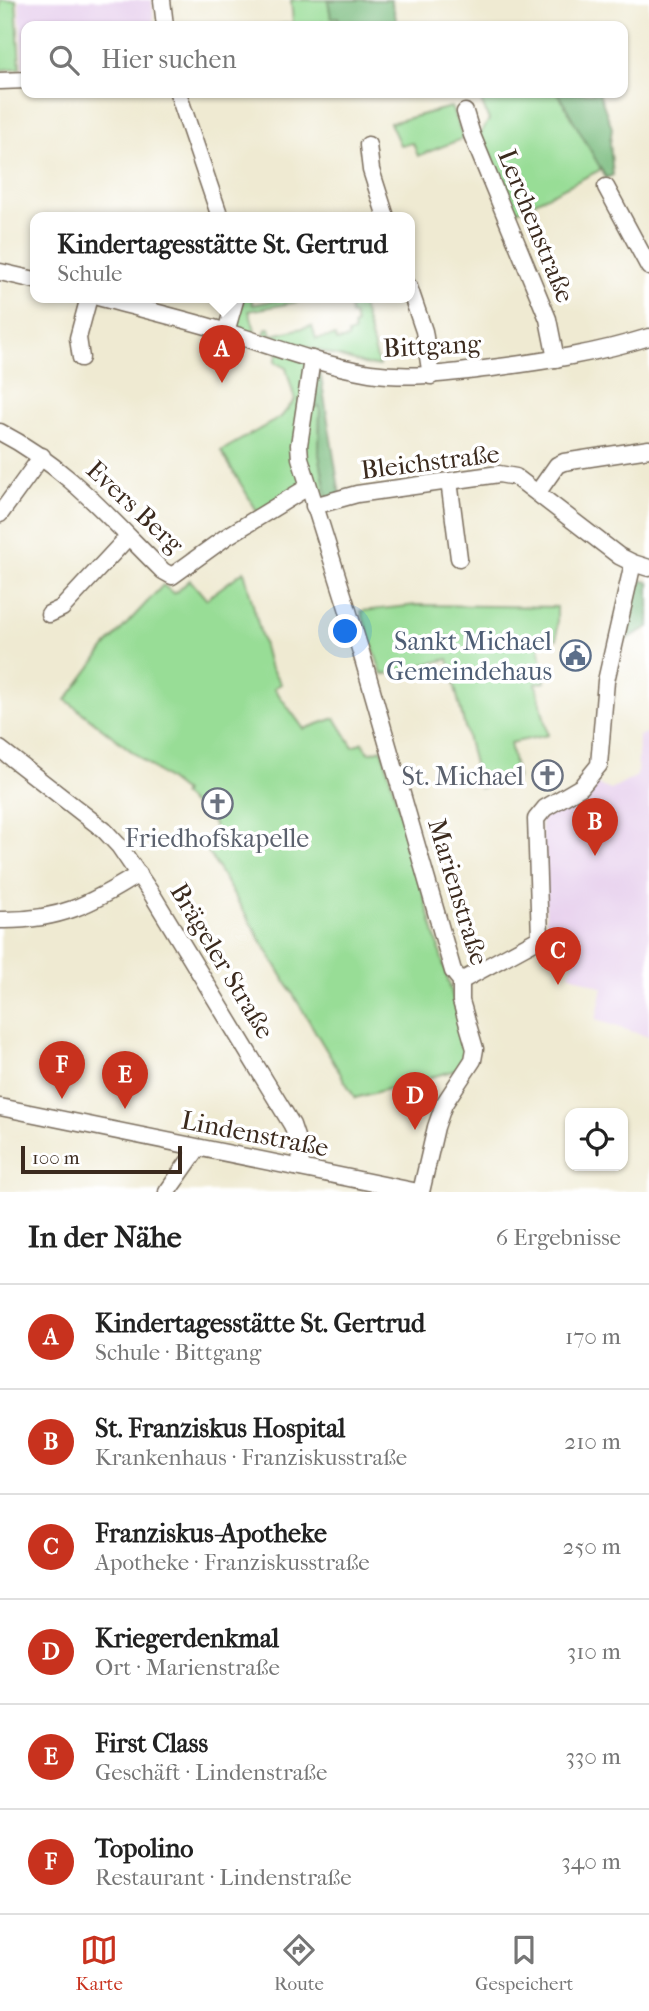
<!DOCTYPE html>
<html lang="de">
<head>
<meta charset="utf-8">
<style>
	body { margin:0; font-family:"IM FELL French Canon",serif; background:#f2f2f2; color:#222 }
	.controls { position:absolute; right:21px; bottom:21px; display:grid; overflow:hidden; border-radius:14px; box-shadow:0 2px 5px #0004 }
	.controls button { width:63px; height:63px; display:grid; place-items:center; padding:0; border:0; border-bottom:2px solid #e0e0e0; background:#fff; color:#222; font:35px sans-serif }
	.scale { position:absolute; left:21px; bottom:18px; width:161px; box-sizing:border-box; padding-left:7px; border:4px solid #3b2a1e; border-top:0; font-size:19px; line-height:24px; white-space:nowrap; color:#3b2a1e; -webkit-text-stroke:5px #fff; paint-order:stroke }
	.you { position:absolute; left:346px; top:632px; width:24px; height:24px; margin:-18px; border:5px solid #fff; border-radius:50%; background:#1a73e8; box-shadow:0 0 0 10px #1a73e833 }
	.badge { display:grid; place-items:center; width:46px; height:46px; border-radius:50%; background:#c8321e; color:#fff; font-size:23px; font-weight:700 }
	.pin { position:absolute; translate:-50% -58px; filter:drop-shadow(0 2px 4px #0008) }
	.pin::after { content:''; position:absolute; top:37px; width:24px; height:21px; background:inherit; clip-path:polygon(0 0,100% 0,50% 100%) }
	.popup { position:absolute; left:30px; top:212px; width:385px; height:91px; box-sizing:border-box; display:grid; place-content:center; border-radius:14px; background:#fff; filter:drop-shadow(0 2px 5px #0005); font-size:23px; white-space:nowrap; color:#767676 }
	.popup b { font-size:26px; color:#222 }
	.popup::after { content:''; position:absolute; left:50%; top:100%; margin-left:-14px; border:14px solid transparent; border-top-color:#fff }
	.list { margin:0; padding:0; list-style:none }
	h2 { display:flex; justify-content:space-between; align-items:center; height:91px; margin:0; padding:0 28px; font-size:30px }
	h2 small { font-size:23px; font-weight:400; color:#767676 }
	.list li { display:grid; grid-template-columns:46px 1fr auto; gap:21px; align-items:center; box-sizing:border-box; height:105px; padding:0 28px; border-top:2px solid #e0e0e0 }
	.list b { display:block; font-size:26px; white-space:nowrap }
	.list p { margin:0; font-size:23px; white-space:nowrap; color:#767676 }
	.list em { font-size:23px; font-style:normal; color:#767676 }
	.icon { flex:none; width:38px; height:38px; fill:none; stroke:currentColor; stroke-width:2; stroke-linecap:round; stroke-linejoin:round }
	.map { position:relative; flex:none; width:649px; height:1192px; overflow:hidden }
	.search { position:absolute; background:#fff; box-shadow:0 2px 5px #0004; left:21px; right:21px; top:21px; height:77px; display:flex; align-items:center; gap:18px; box-sizing:border-box; padding:0 24px; border-radius:14px; color:#767676; font-size:26px }
	.sheet { height:721px; background:#fff }
	nav { display:flex; justify-content:space-around; align-items:center; box-sizing:border-box; height:98px; border-top:2px solid #e0e0e0; background:#fff; font-size:19px; color:#767676 }
	nav a { display:grid; justify-items:center; gap:4px }
	nav .on { color:#c8321e }
	.map>svg:first-child { display:block }
	.built { fill:#e8d2ee }
	.green { fill:#98dd96; stroke:#6a845a; stroke-width:2 }
	.forest { fill:#7abc7f; stroke:#5a734e; stroke-width:2 }
	.lines { fill:none; stroke-linecap:round; stroke-linejoin:round }
	.minor-casing { stroke:#7a6d5d; stroke-width:19 }
	.minor { stroke:#fff; stroke-width:16 }
	.labels { text-anchor:middle; dominant-baseline:central; stroke-width:7; stroke-linejoin:round; paint-order:stroke }
	.street-label { font-size:26px; fill:#3b2a1e; stroke:#fff }
	.service-label { font-size:26px; fill:#4e5e75; stroke:#fff; text-anchor:end }
	.worship-label { font-size:26px; fill:#5b616d; stroke:#fff; text-anchor:end }
</style>
</head>
<body>
<div class="map">
<svg width="649" height="1192" viewBox="0 0 649 1192">
	<rect width="100%" height="100%" fill="#fff"/>
	<filter id="ink" filterUnits="userSpaceOnUse"><feTurbulence type="fractalNoise" baseFrequency=".0143" numOctaves="2"/><feDisplacementMap in="SourceGraphic" scale="14" xChannelSelector="R" yChannelSelector="G"/><feConvolveMatrix kernelMatrix="1 2 1 2 8 2 1 2 1" color-interpolation-filters="sRGB"/></filter>
	<filter id="wash" filterUnits="userSpaceOnUse"><feTurbulence type="fractalNoise" baseFrequency=".00686" numOctaves="4" result="noise"/><feDisplacementMap in="SourceGraphic" scale="28" xChannelSelector="R" yChannelSelector="G"/><feGaussianBlur stdDeviation="1.57" result="paint"/><feColorMatrix in="noise" values="0 0 0 0 0 0 0 0 0 0 0 0 0 0 0 0 0 1.4 0 .05"/><feComposite in="paint" operator="in"/></filter>
	<g filter="url(#wash)">
		<rect width="100%" height="100%" fill="#efead2"/>
		<g class="built">
			<polygon points="19,0 152,0 154,26 26,26 26,68 23,69"/>
			<polygon points="649,731 649,1037 596,1020 603,988 569,974 577,950 547,934 541,820 596,784 611,790 637,776 639,736"/>
		</g>
		<g class="green">
			<polygon points="0,0 16,0 20,68 0,70"/>
			<polygon points="291,0 328,0 331,17 338,17 341,26 272,26 293,23"/>
			<polygon points="478,93 558,93 602,169 511,214 478,137 489,120"/>
			<polygon points="451,107 464,138 418,156 413,143 400,145 390,123"/>
			<polygon points="244,297 251,297 253,305 290,297 306,297 307,300 249,311 255,330 253,333 239,329 237,320"/>
			<polygon points="350,297 376,297 361,302 379,366 367,365 264,334 267,328 270,328 272,335 312,326 316,339 335,336 337,341 348,339 348,334 354,332 353,326 356,325 354,315 351,315 349,302 351,301"/>
			<polygon points="279,349 312,359 320,407 319,453 328,502 308,487 260,516 221,451 281,417 295,400 286,368 275,362"/>
			<polygon points="244,571 269,665 281,684 274,688 304,729 335,718 353,747 362,742 369,753 382,749 468,1050 463,1065 456,1070 355,1098 204,845 214,835 214,824 182,795 184,792 66,700 108,644 163,585 174,594 190,580 206,599"/>
			<polygon points="417,605 557,607 557,639 538,639 545,682 536,683 548,735 510,743 517,778 480,788 448,659 382,675 361,611"/>
		</g>
		<g class="forest">
			<polygon points="328,0 391,0 398,26 341,26 338,17 331,18"/>
			<polygon points="558,93 599,93 612,128 610,143 613,175 606,178"/>
			<polygon points="312,359 321,377 340,495 328,502 319,454 320,407 305,403"/>
			<polygon points="638,580 649,582 649,627 621,642 635,583"/>
		</g>
	</g>
	<g filter="url(#ink)">
		<g class="lines">
			<defs>
				<g id="minor">
					<polyline points="162,0 165,26"/>
					<polyline points="0,81 26,80"/>
					<polyline points="178,93 220,217"/>
					<polyline points="465,112 472,135 548,319 556,359"/>
					<polyline points="368,145 371,170 386,217"/>
					<polyline points="606,187 649,267"/>
					<polyline points="0,272 35,280"/>
					<polyline points="409,287 424,331 431,376"/>
					<path d="M98,297C141,309 185,319 227,332C274,347 321,365 370,373C412,379 452,373 492,368C546,361 598,353 649,337"/>
					<polyline points="226,332 236,297"/>
					<polyline points="81,358 78,338 89,297"/>
					<polyline points="312,359 299,445 300,458 361,652 453,971 461,981 461,1001 475,1049 473,1060 444,1104 436,1127 421,1192"/>
					<path d="M0,432C66,466 111,520 163,571L172,576L226,537L308,487"/>
					<polyline points="449,481 459,558"/>
					<polyline points="538,492 557,465 564,462 649,449"/>
					<polyline points="314,506 357,494 499,474 516,477 619,556 633,563 649,568"/>
					<polyline points="0,514 42,456"/>
					<polyline points="49,614 62,608 128,537"/>
					<polyline points="0,749 104,830 119,846 153,896 292,1125 300,1149 301,1168"/>
					<path d="M0,920C60,921 90,904 139,874"/>
					<polyline points="461,981 540,938 536,819 545,808 581,787 599,765 606,681 633,563"/>
					<polyline points="0,1107 418,1192"/>
					<polyline points="167,1192 198,1148"/>
				</g>
			</defs>
			<use href="#minor" class="minor-casing"/>
			<use href="#minor" class="minor"/>
		</g>
	</g>
	<defs>
		<symbol id="civic-ring" viewBox="-11 -11 22 22"><circle r="9.5" fill="#fff" stroke="#5c6f8a" stroke-width="1.5"/><path d="M-.6-6.5H3V-4.5H.6V-3L4-1V1h2V6H-6V1h2V-1L-.6-3ZM-1.2 2.5V6h2.4V2.5Z" fill="#5c6f8a"/></symbol>
		<symbol id="church-ring" viewBox="-11 -11 22 22"><circle r="9.5" fill="#fff" stroke="#6b7280" stroke-width="1.5"/><path d="M-1.2-6h2.4v3.5h3.3v2.4h-3.3V6h-2.4V-.1h-3.3v-2.4h3.3Z" fill="#6b7280"/></symbol>
	</defs>
	<g fill-rule="evenodd">
		<use href="#civic-ring" x="558" y="638" width="35" height="35"/>
		<use href="#church-ring" x="530" y="758" width="35" height="35"/>
		<use href="#church-ring" x="200" y="786" width="35" height="35"/>
	</g>
	<g class="labels">
		<g class="street-label">
			<text transform="translate(536 226) rotate(68)">Lerchenstraße</text>
			<text transform="translate(432 346) rotate(-3)">Bittgang</text>
			<text transform="translate(430 462) rotate(-7)">Bleichstraße</text>
			<text transform="translate(135 507) rotate(43)">Evers Berg</text>
			<text transform="translate(458 892) rotate(73)">Marienstraße</text>
			<text transform="translate(222 961) rotate(59)">Brägeler Straße</text>
			<text transform="translate(255 1134) rotate(11)">Lindenstraße</text>
		</g>
		<g class="service-label">
			<text x="552" y="641">Sankt Michael<tspan x="552" dy="30">Gemeindehaus</tspan></text>
		</g>
		<g class="worship-label">
			<text x="524" y="776">St. Michael</text>
			<text x="217" y="838" text-anchor="middle">Friedhofskapelle</text>
		</g>
	</g>
</svg>
<div class="controls">
<button><svg class="icon" aria-label="locate" viewBox="0 0 24 24"><circle cx="12" cy="12" r="6"/><path d="M12 2v4M12 18v4M2 12h4M18 12h4"/></svg></button>
</div>
<div class="scale">100 m</div>
<div class="you"></div>
<div class="pin badge" style="left:222px;top:383px">A</div>
<div class="popup"><b>Kindertagesstätte St. Gertrud</b>Schule</div>
<div class="pin badge" style="left:595px;top:856px">B</div>
<div class="pin badge" style="left:558px;top:985px">C</div>
<div class="pin badge" style="left:415px;top:1130px">D</div>
<div class="pin badge" style="left:125px;top:1109px">E</div>
<div class="pin badge" style="left:62px;top:1099px">F</div>
<div class="search"><svg class="icon" aria-label="search" viewBox="0 0 24 24"><circle cx="10" cy="10" r="6"/><path d="M15 15l6 6"/></svg>Hier suchen</div>
</div>
<section class="sheet">
<h2>In der Nähe<small>6 Ergebnisse</small></h2>
<ul class="list">
<li><span class="badge">A</span><div><b>Kindertagesstätte St. Gertrud</b><p>Schule · Bittgang</p></div><em>170 m</em></li>
<li><span class="badge">B</span><div><b>St. Franziskus Hospital</b><p>Krankenhaus · Franziskusstraße</p></div><em>210 m</em></li>
<li><span class="badge">C</span><div><b>Franziskus-Apotheke</b><p>Apotheke · Franziskusstraße</p></div><em>250 m</em></li>
<li><span class="badge">D</span><div><b>Kriegerdenkmal</b><p>Ort · Marienstraße</p></div><em>310 m</em></li>
<li><span class="badge">E</span><div><b>First Class</b><p>Geschäft · Lindenstraße</p></div><em>330 m</em></li>
<li><span class="badge">F</span><div><b>Topolino</b><p>Restaurant · Lindenstraße</p></div><em>340 m</em></li>
</ul>
</section>
<nav>
<a class="on"><svg class="icon" aria-label="map" viewBox="0 0 24 24"><path d="M3 6l6-2 6 2 6-2v14l-6 2-6-2-6 2zM9 4v14M15 6v14"/></svg>Karte</a>
<a><svg class="icon" aria-label="directions" viewBox="0 0 24 24"><path d="M12 3l9 9-9 9-9-9zM9 14v-3h6M13 9l2 2-2 2"/></svg>Route</a>
<a><svg class="icon" aria-label="saved" viewBox="0 0 24 24"><path d="M7 4h10v16l-5-4-5 4z"/></svg>Gespeichert</a>
</nav>
</body>
</html>
